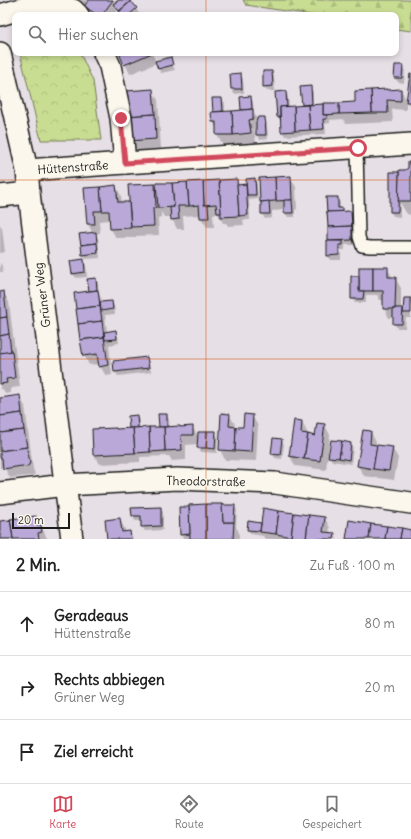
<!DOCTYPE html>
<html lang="de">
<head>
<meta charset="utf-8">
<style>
	body { margin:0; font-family:Delius,sans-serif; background:#f6f6f6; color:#222 }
	.scale { position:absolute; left:12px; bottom:10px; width:58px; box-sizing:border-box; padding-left:4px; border:2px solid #1c1c1c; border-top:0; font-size:11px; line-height:14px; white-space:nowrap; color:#1c1c1c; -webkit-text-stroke:3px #fbf7ec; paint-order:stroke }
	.stop { position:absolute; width:12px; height:12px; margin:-9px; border:3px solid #d1495b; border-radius:50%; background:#fff }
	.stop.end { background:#d1495b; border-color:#fff; box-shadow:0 1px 4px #0008 }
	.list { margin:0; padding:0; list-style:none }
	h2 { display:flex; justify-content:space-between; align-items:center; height:52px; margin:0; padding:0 16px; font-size:17px }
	h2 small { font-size:13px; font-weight:400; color:#767676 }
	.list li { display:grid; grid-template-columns:26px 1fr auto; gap:12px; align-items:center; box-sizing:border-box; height:64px; padding:0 16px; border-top:1px solid #e0e0e0 }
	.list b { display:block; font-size:15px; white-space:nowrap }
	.list p { margin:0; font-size:13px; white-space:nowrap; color:#767676 }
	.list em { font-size:13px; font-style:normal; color:#767676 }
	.icon { flex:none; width:22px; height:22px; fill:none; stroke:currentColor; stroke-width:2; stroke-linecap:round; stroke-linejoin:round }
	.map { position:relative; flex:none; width:411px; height:539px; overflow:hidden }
	.search { position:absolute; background:#fff; box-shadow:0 2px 6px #0003; left:12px; right:12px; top:12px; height:44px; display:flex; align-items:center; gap:10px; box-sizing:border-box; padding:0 14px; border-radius:8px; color:#767676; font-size:15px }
	.sheet { height:244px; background:#fff }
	nav { display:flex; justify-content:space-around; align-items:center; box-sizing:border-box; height:56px; border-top:1px solid #e0e0e0; background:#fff; font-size:11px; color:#767676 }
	nav a { display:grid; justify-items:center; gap:2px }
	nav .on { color:#d1495b }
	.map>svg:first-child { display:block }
	.forest { fill:url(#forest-firs); stroke:#727c57 }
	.park { fill:url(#park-crowns); stroke:#727c57 }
	.shadow { fill:#0003 }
	.building { fill:#b9a8d8; stroke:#1c1c1c }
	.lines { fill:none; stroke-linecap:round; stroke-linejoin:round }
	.service-casing { stroke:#1c1c1c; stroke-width:14 }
	.minor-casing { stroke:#1c1c1c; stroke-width:24 }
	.service { stroke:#fbf7ec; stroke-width:11 }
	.minor { stroke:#fbf7ec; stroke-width:21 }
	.route { stroke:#d1495b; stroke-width:5 }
	.grid { fill:none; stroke:#d4530e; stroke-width:1; stroke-opacity:0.55 }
	.labels { text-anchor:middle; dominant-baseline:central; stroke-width:3; stroke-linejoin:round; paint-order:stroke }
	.street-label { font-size:12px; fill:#1c1c1c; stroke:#fbf7ec }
</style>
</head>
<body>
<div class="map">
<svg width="411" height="539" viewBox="0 0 411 539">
	<defs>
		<pattern id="forest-firs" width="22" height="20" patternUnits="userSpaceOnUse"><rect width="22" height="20" fill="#c9dd92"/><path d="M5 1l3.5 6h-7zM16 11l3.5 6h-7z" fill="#acbd7d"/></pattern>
		<pattern id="park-crowns" width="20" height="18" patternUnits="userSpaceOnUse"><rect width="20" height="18" fill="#c9dd92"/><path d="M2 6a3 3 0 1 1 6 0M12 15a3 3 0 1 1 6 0" fill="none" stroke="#acbd7d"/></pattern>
	</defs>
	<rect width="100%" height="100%" fill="#e7dfe6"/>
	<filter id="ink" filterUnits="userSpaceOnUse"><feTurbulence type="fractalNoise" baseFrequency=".025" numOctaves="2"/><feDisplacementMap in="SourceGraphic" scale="8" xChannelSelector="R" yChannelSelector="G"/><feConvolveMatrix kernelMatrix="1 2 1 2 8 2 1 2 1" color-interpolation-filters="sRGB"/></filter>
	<g filter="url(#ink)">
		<polygon class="forest" points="243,0 411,0 411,31 396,29 396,15 311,15 246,5"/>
		<polygon class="park" points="20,53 80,53 93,81 101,140 41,140"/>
		<g class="shadow">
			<polygon points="73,0 129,0 139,13 137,15 122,15 118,10 114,15 90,15 75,5"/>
			<polygon points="120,53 152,53 156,62 170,58 175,70 161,73 158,68 157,63 130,74"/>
			<polygon points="402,66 405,71 404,83 398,82 395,78"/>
			<polygon points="271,72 274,76 275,91 267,91 264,87"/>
			<polygon points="240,74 243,79 244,93 234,94 232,89 231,75"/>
			<polygon points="411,76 411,108 406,100 406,110 392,109 393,122 346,124 343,119 330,120 330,123 325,124 326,134 285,136 282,131 282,122 281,122 278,117 276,93 286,92 288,97 289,107 303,106 301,88 310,87 313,92 313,105 356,103 401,90 407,101"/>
			<polygon points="152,90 158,100 161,149 135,151 130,141"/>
			<polygon points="250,97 253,102 254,113 258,120 265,118 267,123 268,139 260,140 257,135 257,129 254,129 256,143 223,145 217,135 217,129 213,122 214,113 222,99 225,103 225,112 243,111 242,110"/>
			<polygon points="411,163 411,215 407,214 400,203 400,217 393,216 391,212 398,173 406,171 409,168"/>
			<polygon points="290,177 296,187 297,209 295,210 295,217 288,217 285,213 285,210 272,211 272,218 265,219 262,214 261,202"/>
			<polygon points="254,179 257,184 258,199 249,200 250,220 243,220 244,225 228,226 226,223 223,223 218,214 213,214 214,227 207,227 201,218 201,215 183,216 184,229 177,229 171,217 164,217 161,212 161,217 158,218 159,235 136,236 136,238 116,238 111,229 110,220 99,221 100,233 95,234 98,238 100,258 86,259 83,255 93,234 88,224 85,189 116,186 121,196 122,203 131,203 154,185 158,190 236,180 240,186 248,185"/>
			<polygon points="328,198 337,198 340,203 340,209 341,209 344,213 351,213 354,217 354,245 345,245 345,250 341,250 341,260 331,260 328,256"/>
			<polygon points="0,224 2,228 5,252 0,253"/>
			<polygon points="83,260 86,265 87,277 76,278 73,274"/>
			<polygon points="0,263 2,266 3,272 0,272"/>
			<polygon points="387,268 393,278 395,278 401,288 401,309 404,309 411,299 411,318 406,318 405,328 397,328 394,323 394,318 389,318 384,308 384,300 380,300 377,295 366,295 366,303 355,303 352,298 360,277"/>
			<polygon points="95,279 98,283 99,294 103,303 112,302 114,306 115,314 105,315 107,332 116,331 118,336 119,343 109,345 112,375 106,376 100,366 100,364 89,365 84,355 90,292 88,280"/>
			<polygon points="3,292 9,302 12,327 20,387 11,388 11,393 5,394 3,389 0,390 0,293"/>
			<polygon points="147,358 149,363 151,372 118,376 115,372"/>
			<polygon points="19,396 25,406 33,469 35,474 32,476 29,476 10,478 4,467 0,468 0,399"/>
			<polygon points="167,415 169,420 170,428 192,427 199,438 215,432 218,437 217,453 201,452 198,448 198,444 186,445 186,460 172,461 169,456 140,457 140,462 100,464 94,455 116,430 130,429 129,417 137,416 139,421 140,429 160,428"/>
			<polygon points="229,415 235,424 234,428 244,428 252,416 258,426 256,461 225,460 220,450"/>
			<polygon points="302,422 307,432 307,435 316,437 325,425 330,435 326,470 295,466 290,456"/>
			<polygon points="371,432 376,442 376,446 392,448 398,458 394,480 364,476 358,466"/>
			<polygon points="282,440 284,445 282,459 275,458 272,453"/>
			<polygon points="351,444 353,448 351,464 332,461 329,456"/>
			<polygon points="234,506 237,510 236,527 239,532 239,539 183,539 181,534 180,508"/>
			<polygon points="160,508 163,512 163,530 145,531 142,526 142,521 135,521 133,516 132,509"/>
			<polygon points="36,517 46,536 47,539 0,539 0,522"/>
			<polygon points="325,518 330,528 329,534 335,534 337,539 265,539 263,536 251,534 248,530 260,524 262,526"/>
			<polygon points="119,519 125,529 126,533 130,532 133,539 108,539"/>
		</g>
		<g class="building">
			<polygon points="89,0 113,0 102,15 97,15 84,6"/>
			<polygon points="119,0 130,0 131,1 119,11 113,4"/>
			<polygon points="131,1 137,8 129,15 122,15 119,12"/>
			<polygon points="119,53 152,53 124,65"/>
			<polygon points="171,57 173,65 158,69 155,61"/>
			<polygon points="395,65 403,65 402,78 394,78"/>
			<polygon points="263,71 272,71 273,86 263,87"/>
			<polygon points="241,73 242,89 231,89 230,74"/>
			<polygon points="410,74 411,74 411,102 406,102"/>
			<polygon points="311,86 312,104 302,105 300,87"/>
			<polygon points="153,89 155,114 127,116 126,91"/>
			<polygon points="387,89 387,90 401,89 401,101 387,100 388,113 372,113 371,90"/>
			<polygon points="371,90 372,113 339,114 339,103 355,102 355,91"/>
			<polygon points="286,91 287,107 280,107 280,117 277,117 275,92"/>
			<polygon points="251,96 252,109 241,110 240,97"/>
			<polygon points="212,98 222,98 223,111 213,112"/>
			<polygon points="323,103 339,103 339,114 323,115"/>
			<polygon points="323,104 323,115 327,115 327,119 323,119 324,129 310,130 308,105"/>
			<polygon points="308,105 310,130 295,131 294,106"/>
			<polygon points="294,106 295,131 281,132 280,107"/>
			<polygon points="253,109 253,119 249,120 251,133 233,135 232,111"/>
			<polygon points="232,111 233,135 216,135 216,122 212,122 211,112"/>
			<polygon points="155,114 156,139 129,141 127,116"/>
			<polygon points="258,117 265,117 266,135 256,135 256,122"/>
			<polygon points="408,162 411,162 411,201 398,201 399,170 405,170 408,168"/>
			<polygon points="390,172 399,172 398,212 390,212"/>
			<polygon points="291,176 292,200 276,201 275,177"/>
			<polygon points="275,177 276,201 260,202 259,178"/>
			<polygon points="255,178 256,195 247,195 246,179"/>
			<polygon points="237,179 239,216 221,217 219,180"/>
			<polygon points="219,180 221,213 217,213 216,204 204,205 203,181"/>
			<polygon points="203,181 204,205 208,205 209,218 200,218 199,205 189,206 187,182"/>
			<polygon points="187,182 189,206 178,206 179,219 171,220 170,207 174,207 172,183"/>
			<polygon points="156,183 172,183 174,207 158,208"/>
			<polygon points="155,184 156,208 153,208 154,226 131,227 128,185"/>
			<polygon points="246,184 248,215 239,216 237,185"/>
			<polygon points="116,185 118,202 129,202 131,228 110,229 109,211 102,211 100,187"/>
			<polygon points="100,187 102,211 94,211 95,224 87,224 84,188"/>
			<polygon points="326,197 338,197 338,208 342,208 342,212 327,212 327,213"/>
			<polygon points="284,200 292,200 293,213 284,213"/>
			<polygon points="269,201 270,214 261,214 261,202"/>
			<polygon points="351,211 352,226 328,227 327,212"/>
			<polygon points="352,226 352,240 328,241 328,227"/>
			<polygon points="96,232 97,243 81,245 79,234"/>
			<polygon points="327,240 328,241 343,241 343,245 339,245 339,255 327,256"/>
			<polygon points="97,243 98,253 82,255 81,245"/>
			<polygon points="84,259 85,272 72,274 70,261"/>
			<rect x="359" y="267" width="14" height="24"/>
			<polygon points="373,267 388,267 388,277 396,277 395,309 383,309 383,291 373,291"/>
			<polygon points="351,276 359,276 359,291 364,291 363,299 351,299"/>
			<polygon points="96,278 97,290 89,291 87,279"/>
			<polygon points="98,290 100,306 76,309 74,293"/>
			<polygon points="4,291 7,317 0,318 0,292"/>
			<polygon points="404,298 411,298 411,313 403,313"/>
			<polygon points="112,301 113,309 101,311 100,302"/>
			<polygon points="100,306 102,321 78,324 76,309"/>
			<polygon points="395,308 403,308 402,324 393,324 393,309 395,309"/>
			<polygon points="7,317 7,318 9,334 0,336 0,318"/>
			<polygon points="102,321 104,337 80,340 78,324"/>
			<polygon points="116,330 117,339 105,340 104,332"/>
			<polygon points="9,334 11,352 0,353 0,336"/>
			<polygon points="104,337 108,365 99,367 97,354 83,356 80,340"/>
			<polygon points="12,351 15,378 6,379 7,383 0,384 0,353"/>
			<polygon points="147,357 149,368 114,372 113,361"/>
			<polygon points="20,395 22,413 0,416 0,398"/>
			<polygon points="22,413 24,430 0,433 0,416"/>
			<polygon points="221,413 230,414 229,426 236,427 235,451 219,450"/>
			<polygon points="158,414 167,414 167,427 159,427"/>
			<polygon points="244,414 253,415 251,452 235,451 236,427 243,427"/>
			<polygon points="137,415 138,428 129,428 128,416"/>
			<polygon points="294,420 302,421 301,433 308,434 304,459 289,456"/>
			<polygon points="317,423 325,424 320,461 304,459 308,434 315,436"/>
			<polygon points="180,426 180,427 193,426 193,435 181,435 182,450 165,451 164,427"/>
			<polygon points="149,427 164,427 165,451 150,452"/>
			<polygon points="149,427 150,452 135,453 133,428"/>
			<polygon points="116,428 116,429 133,428 135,453 93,455 92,429"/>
			<polygon points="24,430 27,447 0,451 0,433"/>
			<polygon points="363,430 371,431 370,444 377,445 373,469 357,466"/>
			<polygon points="207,431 216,431 215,449 206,448"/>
			<polygon points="198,432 207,432 206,448 197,448"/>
			<polygon points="273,438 282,439 280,455 271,454"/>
			<polygon points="331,440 342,441 339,458 328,457"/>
			<polygon points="342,441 351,443 349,460 339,458"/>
			<polygon points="377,445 393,447 389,471 373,469"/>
			<polygon points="27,447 28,458 30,462 29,465 26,467 22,466 3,469 2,458 0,458 0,451"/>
			<polygon points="206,504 223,504 223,522 234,522 233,539 206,539"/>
			<polygon points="206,504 206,539 190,539 189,505"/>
			<polygon points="222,505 235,505 234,522 223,522"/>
			<polygon points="161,507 161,526 141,527 141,516 132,516 131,508"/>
			<polygon points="179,507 189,507 190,534 180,535"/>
			<polygon points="263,508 279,511 276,534 260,532"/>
			<polygon points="279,511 294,513 291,537 276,534"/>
			<polygon points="294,513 309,515 306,539 291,537"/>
			<polygon points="309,515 325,517 323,532 335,533 334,539 306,539"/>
			<polygon points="36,516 37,525 41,525 42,532 38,533 39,539 13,539 10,519"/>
			<polygon points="120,518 122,532 130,531 131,539 107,539 105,520"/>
			<polygon points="10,519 13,539 0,539 0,521 10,520"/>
			<polygon points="349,520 371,524 369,539 346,539"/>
			<polygon points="248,521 261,523 260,531 247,530"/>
			<polygon points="371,524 387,526 385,539 369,539"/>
			<polygon points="387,526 402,528 400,539 385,539"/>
			<polygon points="402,528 411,530 411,539 400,539"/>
		</g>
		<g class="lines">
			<defs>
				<polyline id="service" points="357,148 359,237 362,246 370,247 411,247"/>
				<g id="minor">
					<polyline points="0,15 24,8 50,3 73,10 78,15"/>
					<polyline points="0,53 27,170 29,193 72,539"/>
					<polyline points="104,53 110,66 121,118 125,163"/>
					<polyline points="27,170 125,163 411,144"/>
					<polyline points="0,196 29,193"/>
					<polyline points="0,493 65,485 177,479 275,483 411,503"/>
				</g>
			</defs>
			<use href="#service" class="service-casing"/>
			<use href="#minor" class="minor-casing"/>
			<use href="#service" class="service"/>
			<use href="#minor" class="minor"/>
		</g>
	</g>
	<g class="lines" filter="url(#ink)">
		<polyline class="route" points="121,118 125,163 358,148"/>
	</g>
	<path class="grid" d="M206,0V15M206,53V539M0,180H411M0,359H411"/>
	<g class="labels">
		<g class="street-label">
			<text transform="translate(73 167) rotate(-4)">Hüttenstraße</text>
			<text transform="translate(42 295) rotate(-97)">Grüner Weg</text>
			<text transform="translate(206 481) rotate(1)">Theodorstraße</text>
		</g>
	</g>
</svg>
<div class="scale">20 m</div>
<div class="stop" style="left:358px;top:148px"></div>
<div class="stop end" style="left:121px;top:118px"></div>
<div class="search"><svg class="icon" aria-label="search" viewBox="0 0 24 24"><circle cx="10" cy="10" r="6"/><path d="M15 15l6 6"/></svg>Hier suchen</div>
</div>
<section class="sheet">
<h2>2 Min.<small>Zu Fuß · 100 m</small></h2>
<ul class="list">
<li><svg class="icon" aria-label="ahead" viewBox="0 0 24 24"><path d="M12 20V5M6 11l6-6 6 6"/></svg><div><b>Geradeaus</b><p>Hüttenstraße</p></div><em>80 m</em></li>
<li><svg class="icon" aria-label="right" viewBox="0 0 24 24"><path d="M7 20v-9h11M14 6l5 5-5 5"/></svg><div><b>Rechts abbiegen</b><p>Grüner Weg</p></div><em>20 m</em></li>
<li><svg class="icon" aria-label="arrive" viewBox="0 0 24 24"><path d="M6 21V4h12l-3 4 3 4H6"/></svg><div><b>Ziel erreicht</b></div></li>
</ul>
</section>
<nav>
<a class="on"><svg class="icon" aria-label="map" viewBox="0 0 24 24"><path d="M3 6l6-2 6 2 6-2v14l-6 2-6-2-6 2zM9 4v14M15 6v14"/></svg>Karte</a>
<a><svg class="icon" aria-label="directions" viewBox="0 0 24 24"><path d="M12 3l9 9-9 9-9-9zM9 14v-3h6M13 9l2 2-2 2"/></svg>Route</a>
<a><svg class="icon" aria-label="saved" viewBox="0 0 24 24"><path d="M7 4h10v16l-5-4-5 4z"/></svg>Gespeichert</a>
</nav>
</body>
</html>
